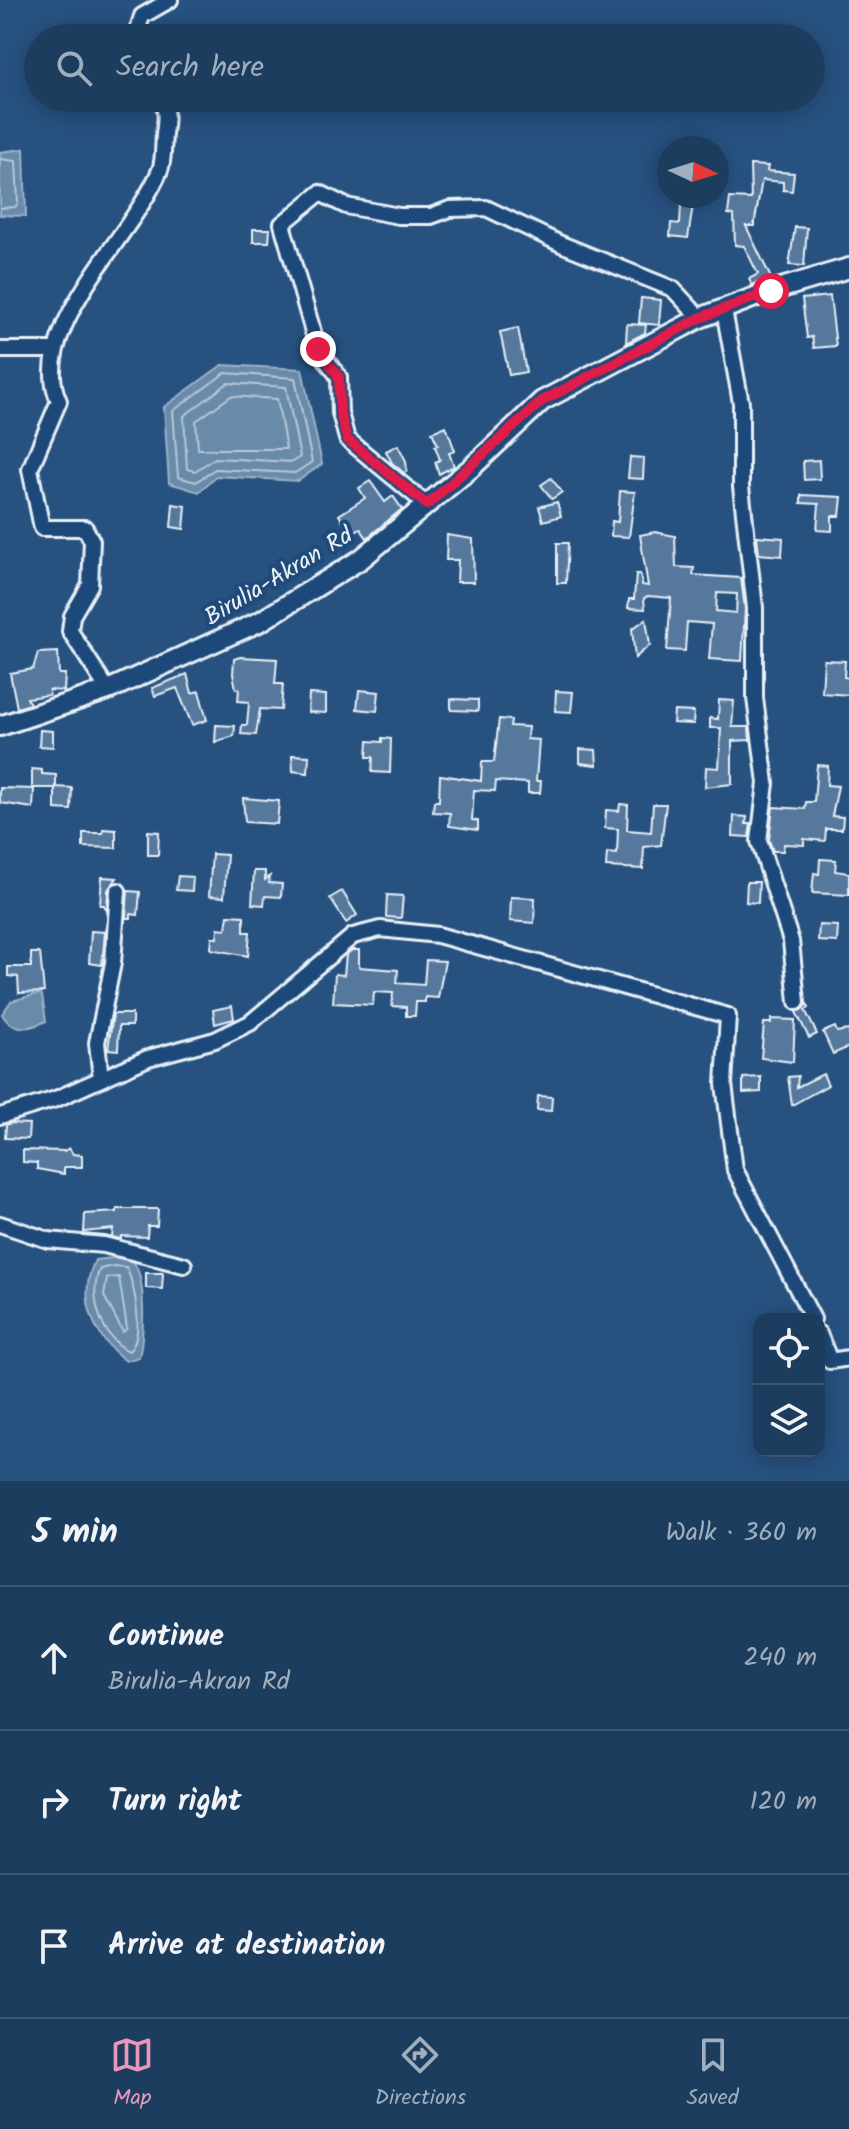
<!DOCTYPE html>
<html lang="en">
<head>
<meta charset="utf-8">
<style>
	body { margin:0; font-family:Kalam,sans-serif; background:#2a4868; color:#f1f3f6 }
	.controls { position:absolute; right:24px; bottom:24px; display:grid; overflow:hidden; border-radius:16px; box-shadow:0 4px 20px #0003 }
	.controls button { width:72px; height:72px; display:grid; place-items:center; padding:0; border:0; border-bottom:2px solid #3b5674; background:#1d3d5f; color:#f1f3f6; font:40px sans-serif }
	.compass { position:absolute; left:657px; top:136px; width:72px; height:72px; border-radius:50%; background:#1d3d5f; box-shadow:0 4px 20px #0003; rotate:94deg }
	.stop { position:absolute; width:24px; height:24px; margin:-18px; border:6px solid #e11d48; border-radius:50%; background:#fff }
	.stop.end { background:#e11d48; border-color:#fff; box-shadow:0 2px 8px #0008 }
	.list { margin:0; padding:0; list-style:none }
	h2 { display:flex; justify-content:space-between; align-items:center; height:104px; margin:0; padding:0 32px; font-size:34px }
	h2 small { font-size:26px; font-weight:400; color:#a0aebd }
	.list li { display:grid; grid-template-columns:52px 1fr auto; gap:24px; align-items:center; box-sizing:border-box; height:144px; padding:0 32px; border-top:2px solid #3b5674 }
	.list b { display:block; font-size:30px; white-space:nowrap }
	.list p { margin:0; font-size:26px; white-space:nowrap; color:#a0aebd }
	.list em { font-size:26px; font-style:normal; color:#a0aebd }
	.icon { flex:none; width:44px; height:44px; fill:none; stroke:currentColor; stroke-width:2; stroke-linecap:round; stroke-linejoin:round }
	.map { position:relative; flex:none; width:849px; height:1481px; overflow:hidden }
	.search { position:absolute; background:#1d3d5f; box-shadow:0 4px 20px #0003; left:24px; right:24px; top:24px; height:88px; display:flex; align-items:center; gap:20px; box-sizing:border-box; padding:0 28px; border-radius:44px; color:#a0aebd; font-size:30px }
	.sheet { height:536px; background:#1d3d5f }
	nav { display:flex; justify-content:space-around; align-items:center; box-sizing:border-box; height:112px; border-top:2px solid #3b5674; background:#1d3d5f; font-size:22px; color:#a0aebd }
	nav a { display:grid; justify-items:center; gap:4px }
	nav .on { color:#e797bd }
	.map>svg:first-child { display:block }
	.water { fill:#6b8aaa; stroke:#9db3c9; stroke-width:2 }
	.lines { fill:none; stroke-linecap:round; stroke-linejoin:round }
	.shore { stroke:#b6c8d9; stroke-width:2 }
	.building { fill:#57789d; stroke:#e8f1f8; stroke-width:2; fill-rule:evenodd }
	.minor-casing { stroke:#e8f1f8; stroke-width:20 }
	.tertiary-casing { stroke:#e8f1f8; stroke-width:24 }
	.minor { stroke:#1f4a7a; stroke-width:14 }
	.tertiary { stroke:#1f4a7a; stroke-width:18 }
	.route { stroke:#e11d48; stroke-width:10 }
	.labels { text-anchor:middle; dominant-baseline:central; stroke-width:8; stroke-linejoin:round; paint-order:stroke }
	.street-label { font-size:24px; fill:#e8f1f8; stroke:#1f4a7a }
</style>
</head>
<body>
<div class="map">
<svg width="849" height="1481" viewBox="0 0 849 1481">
	<rect width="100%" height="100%" fill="#27517f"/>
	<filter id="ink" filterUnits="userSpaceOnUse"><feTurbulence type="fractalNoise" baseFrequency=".0125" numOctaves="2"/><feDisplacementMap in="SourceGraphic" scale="16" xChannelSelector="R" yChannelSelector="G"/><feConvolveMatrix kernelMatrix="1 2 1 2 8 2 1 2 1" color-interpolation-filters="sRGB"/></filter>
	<g filter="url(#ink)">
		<g class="water">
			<polygon points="24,149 26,216 0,215 0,152"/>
			<polygon points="222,365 302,369 322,464 298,481 216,476 199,492 169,483 164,407"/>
			<path d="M37,994L42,995L46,1021C30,1029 12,1032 2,1014L11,1001Z"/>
			<path d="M113,1258C119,1258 127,1257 132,1261C147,1274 144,1339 139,1357L126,1361C93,1337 77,1298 95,1260Z"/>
		</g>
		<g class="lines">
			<g class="shore">
				<polyline points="0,159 16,161 18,203 15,207 0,208"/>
				<polygon points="225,373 295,378 312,462 295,473 215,469 196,482 178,477 173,411"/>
				<polygon points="228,383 286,387 300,457 292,462 215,458 195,471 187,469 184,416"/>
				<polygon points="231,396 277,399 286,449 198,449 196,421"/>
				<path d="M113,1266L126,1267C135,1286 145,1336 129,1351C102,1339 87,1296 100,1269Z"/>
				<polygon points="119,1277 127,1328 123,1332 104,1296 107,1278"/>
			</g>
		</g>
		<g class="building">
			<polygon points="750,165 768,166 767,171 794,173 792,191 783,190 783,182 762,180 754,226 746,226 771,278 752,285 749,279 758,274 744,246 735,245 734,215 728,214 730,198 751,199"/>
			<polygon points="681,204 693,205 688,238 670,236 671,223 680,224"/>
			<polygon points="795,227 807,228 804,266 789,265"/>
			<polygon points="253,229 270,229 269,242 253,242"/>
			<polygon points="830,296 836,346 814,348 812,337 807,338 802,299"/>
			<polygon points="641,298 661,300 659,325 639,323"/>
			<polygon points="627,324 646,325 645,333 626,343"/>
			<polygon points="518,328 526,372 509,375 500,332"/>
			<polygon points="446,426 455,451 449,453 454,466 439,474 435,462 440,460 435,446 438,445 432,432"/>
			<polygon points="398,445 406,461 407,471 404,473 392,463 386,451"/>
			<polygon points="630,457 644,458 643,479 628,478"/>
			<polygon points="819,460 820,479 804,480 803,461"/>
			<polygon points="551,478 562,492 552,499 541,485"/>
			<polygon points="370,481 385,502 393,496 402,509 367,538 360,528 351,534 339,515 365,498 359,488"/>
			<polygon points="620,491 635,492 629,537 611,536 612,521 618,522"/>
			<polygon points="801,495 842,497 840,516 832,516 832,531 817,530 819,504 801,503"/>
			<polygon points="557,502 561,516 543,521 539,507"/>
			<polygon points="173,504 186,506 184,529 171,527"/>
			<path d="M655,532L675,536L676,567L694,568L693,575L741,578L745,609L742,661L709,659L712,624L687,622L685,651L667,650L671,598L648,596L644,598L645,609L628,608L629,599H634L636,574H640L642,585L648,586L640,535ZM717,593L737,594L736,613L716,611Z"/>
			<polygon points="447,535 473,539 474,582 457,582 458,560 446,560"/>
			<polygon points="757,536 783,538 782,556 759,554"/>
			<polygon points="557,543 568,543 566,583 557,583"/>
			<polygon points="646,619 650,645 635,658 632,629"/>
			<polygon points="58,652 59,674 65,674 64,691 49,690 49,695 27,698 30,704 17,708 10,673 33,669 38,653"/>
			<polygon points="240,657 277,659 275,684 283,684 281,710 260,709 256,735 241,734 242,725 247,725 249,702 238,701 239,689 236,689 233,674 234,659"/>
			<polygon points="824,660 845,661 844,677 849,678 849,695 822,693"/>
			<polygon points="187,674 192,693 199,691 207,720 192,725 177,688 155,696 152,688"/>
			<polygon points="359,690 379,692 377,711 357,709"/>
			<polygon points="556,691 573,692 571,712 555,711"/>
			<polygon points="309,694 326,695 326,713 308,712"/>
			<polygon points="451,699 478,700 478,711 451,710"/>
			<polygon points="719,700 734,701 732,727 749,727 750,740 732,741 732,784 705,787 706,767 719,768 721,728 710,728 710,718 718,719"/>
			<polygon points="674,711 694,712 693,724 673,723"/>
			<polygon points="499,719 511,720 510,726 528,727 527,739 539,740 536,781 541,781 540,793 528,793 528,783 496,781 495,791 474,790 472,820 478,821 478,830 449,826 450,813 433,812 434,801 439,801 440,775 481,781 482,762 494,762"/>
			<polygon points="216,725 235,726 234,736 215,742"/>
			<polygon points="40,730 53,731 53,747 39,746"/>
			<polygon points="382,738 391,739 390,773 372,772 373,757 367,757 368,741 382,742"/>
			<polygon points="580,749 596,750 597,765 580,763"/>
			<polygon points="292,755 309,756 308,773 293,771"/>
			<polygon points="817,765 828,766 827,785 838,786 832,816 843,817 842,829 826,829 825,841 804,839 804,845 784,844 783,851 773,851 769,840 773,807 805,809 806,802 814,802"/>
			<polygon points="32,769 42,770 42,774 56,775 56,787 72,788 71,810 55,809 55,788 32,788"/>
			<polygon points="0,788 34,789 33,808 0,803"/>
			<polygon points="243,798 279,801 277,824 245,822"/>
			<polygon points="620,804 628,805 627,830 651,832 653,804 666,804 661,845 644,847 643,869 606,867 607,853 617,854 618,829 605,828 606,810 619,811"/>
			<polygon points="734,816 747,817 746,824 751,824 749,837 733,836"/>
			<polygon points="103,829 116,830 116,848 83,847 83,833 103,833"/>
			<polygon points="148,831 159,832 158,855 148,855"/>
			<polygon points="212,854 227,855 224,897 209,896"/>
			<polygon points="820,859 836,860 835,871 849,873 849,895 812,893 814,873 819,874"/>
			<polygon points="254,871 265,871 265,880 270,876 269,883 282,884 281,897 265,896 264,905 252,904"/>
			<polygon points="178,876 193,877 192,891 176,890"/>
			<polygon points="102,877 117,878 108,890 107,911 104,905 100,905"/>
			<polygon points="747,882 759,882 758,903 746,902"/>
			<polygon points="128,891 140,892 138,915 131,914 131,918 126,918"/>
			<polygon points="342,891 357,915 346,923 330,898"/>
			<polygon points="387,895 403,896 401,918 386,917"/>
			<polygon points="511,897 535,898 534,923 510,921"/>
			<polygon points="228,915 244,916 244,932 250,932 248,956 211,949 212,937 217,938 218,928 226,929"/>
			<polygon points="819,925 838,926 837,942 818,941"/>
			<polygon points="91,931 105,932 102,965 89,963"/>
			<polygon points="352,950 359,950 359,967 398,970 397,983 424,985 426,960 445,961 438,998 425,997 425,1002 416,1002 415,1016 406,1016 406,1007 392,1006 393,993 374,992 373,1005 333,1003 335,974 344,975 346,955"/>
			<polygon points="31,953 40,953 44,992 19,993 18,977 8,976 8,967 31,967"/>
			<polygon points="807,1004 809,1008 805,1010 817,1034 809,1038 796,1012"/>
			<polygon points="232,1006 234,1019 215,1024 213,1010"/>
			<polygon points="113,1014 132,1014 132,1026 119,1026 118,1050 108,1049"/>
			<polygon points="771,1019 795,1020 793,1062 761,1058 764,1023 771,1023"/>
			<polygon points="835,1027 837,1032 849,1030 849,1047 833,1054 823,1032"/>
			<polygon points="823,1074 828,1085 792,1105 788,1077 798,1076 797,1087"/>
			<polygon points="761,1077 761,1092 743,1093 743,1078"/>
			<polygon points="538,1096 552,1097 551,1111 537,1110"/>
			<polygon points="11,1123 29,1124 28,1139 5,1138 6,1125"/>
			<polygon points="69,1148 73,1154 82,1155 82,1167 64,1167 64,1174 37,1169 37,1163 23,1162 23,1150 64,1151"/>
			<polygon points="117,1209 158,1209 157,1226 148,1226 147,1237 121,1236 121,1239 112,1237 113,1229 84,1232 85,1214 117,1212"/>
			<polygon points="146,1273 163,1273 162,1289 146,1288"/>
		</g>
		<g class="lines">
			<defs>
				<g id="minor">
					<polyline points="135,38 142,16 170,0"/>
					<polyline points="724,310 741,403 741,487 755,608 755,698 766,783 759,841 791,941 797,1002"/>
					<polyline points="0,350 55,350"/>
					<polyline points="427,505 347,439 340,413 339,377 318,349 282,224 320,193 346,206 399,216 431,216 450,209 486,208 561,244 673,289 700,318"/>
					<path d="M108,690L70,631L72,616L90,585L92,541L85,528H42L30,469L59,401C26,331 134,235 160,170C164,160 163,145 164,134C166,120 167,110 162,98"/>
					<polyline points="101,1078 97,1043 113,963 118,891"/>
					<polyline points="0,1116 56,1099 148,1058 215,1040 250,1023 353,936 380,929 438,935 728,1016 724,1084 735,1170 813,1319"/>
					<polyline points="0,1224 48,1240 104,1245 184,1265"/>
					<polyline points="819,1334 830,1361 849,1358"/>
				</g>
				<polyline id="tertiary" points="0,726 108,690 261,621 361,559 471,468 542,401 700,318 771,291 849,268"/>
			</defs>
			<use href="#minor" class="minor-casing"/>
			<use href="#tertiary" class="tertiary-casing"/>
			<use href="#minor" class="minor"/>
			<use href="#tertiary" class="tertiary"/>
		</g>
	</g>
	<g class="lines" filter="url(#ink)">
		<polyline class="route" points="318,349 339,377 340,413 347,439 427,505 542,401 700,318 771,291"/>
	</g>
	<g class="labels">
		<g class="street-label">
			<text transform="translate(279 577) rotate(-31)">Birulia-Akran Rd</text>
		</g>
	</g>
</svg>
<div class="controls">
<button><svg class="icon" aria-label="locate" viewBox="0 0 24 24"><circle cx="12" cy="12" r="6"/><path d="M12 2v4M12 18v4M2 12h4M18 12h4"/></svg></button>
<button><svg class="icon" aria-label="layers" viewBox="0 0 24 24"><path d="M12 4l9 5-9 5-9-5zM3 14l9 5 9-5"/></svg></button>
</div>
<svg class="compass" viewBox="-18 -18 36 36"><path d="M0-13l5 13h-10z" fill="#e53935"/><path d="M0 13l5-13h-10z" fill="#a0aebd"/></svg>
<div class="stop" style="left:771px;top:291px"></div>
<div class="stop end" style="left:318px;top:349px"></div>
<div class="search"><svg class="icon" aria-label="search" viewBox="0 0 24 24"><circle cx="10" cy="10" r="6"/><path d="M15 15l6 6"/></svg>Search here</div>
</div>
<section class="sheet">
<h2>5 min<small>Walk · 360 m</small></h2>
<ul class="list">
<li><svg class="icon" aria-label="ahead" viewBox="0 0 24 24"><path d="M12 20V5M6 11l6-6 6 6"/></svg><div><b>Continue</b><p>Birulia-Akran Rd</p></div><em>240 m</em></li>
<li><svg class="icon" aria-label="right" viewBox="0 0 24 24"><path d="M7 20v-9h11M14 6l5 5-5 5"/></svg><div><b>Turn right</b></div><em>120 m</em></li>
<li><svg class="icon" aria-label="arrive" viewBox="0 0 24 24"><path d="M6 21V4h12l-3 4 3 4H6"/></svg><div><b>Arrive at destination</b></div></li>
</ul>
</section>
<nav>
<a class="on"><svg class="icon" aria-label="map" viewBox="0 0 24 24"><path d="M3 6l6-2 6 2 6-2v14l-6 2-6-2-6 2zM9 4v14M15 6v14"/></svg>Map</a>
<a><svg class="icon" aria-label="directions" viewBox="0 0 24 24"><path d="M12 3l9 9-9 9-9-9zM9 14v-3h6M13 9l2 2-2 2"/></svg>Directions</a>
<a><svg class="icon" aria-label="saved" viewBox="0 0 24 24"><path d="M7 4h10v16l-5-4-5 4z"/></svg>Saved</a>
</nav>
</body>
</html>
